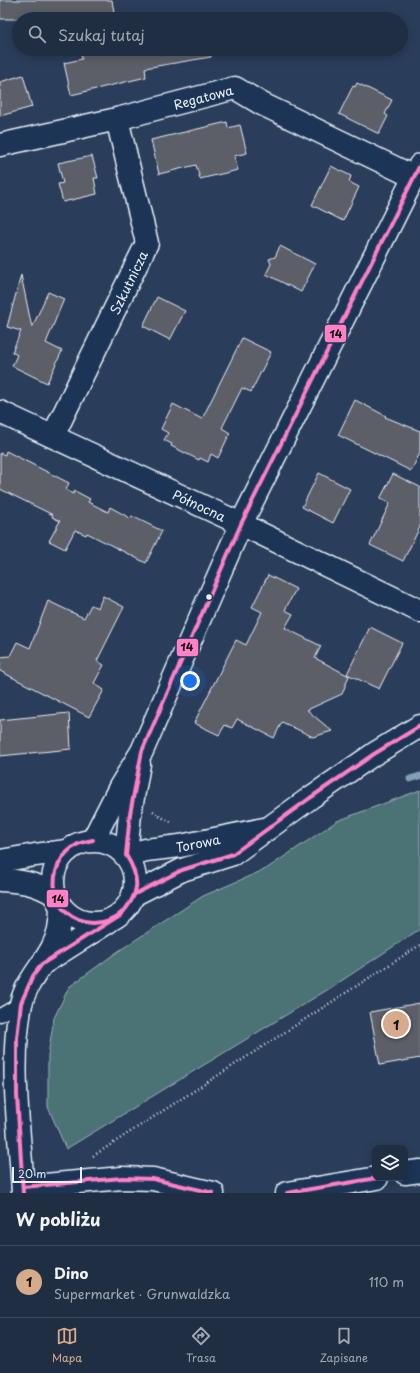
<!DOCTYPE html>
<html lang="pl">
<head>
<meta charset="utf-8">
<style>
	body { margin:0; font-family:"Playpen Sans",sans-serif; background:#28364b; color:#f1f3f6 }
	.controls { position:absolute; right:12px; bottom:12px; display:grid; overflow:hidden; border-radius:8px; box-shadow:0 2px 10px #0003 }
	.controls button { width:36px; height:36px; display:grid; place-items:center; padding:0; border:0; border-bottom:1px solid #3d4a5d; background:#202e44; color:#f1f3f6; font:20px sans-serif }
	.scale { position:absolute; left:12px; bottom:10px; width:70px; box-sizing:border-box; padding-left:4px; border:2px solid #e8f1f8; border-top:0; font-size:11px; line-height:14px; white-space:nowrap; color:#e8f1f8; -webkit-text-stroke:3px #1d3557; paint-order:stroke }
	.you { position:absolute; left:190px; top:681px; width:14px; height:14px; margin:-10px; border:3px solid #fff; border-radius:50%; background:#1a73e8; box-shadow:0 0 0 6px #1a73e833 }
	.badge { display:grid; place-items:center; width:26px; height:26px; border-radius:50%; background:#d6ab8b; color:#111; font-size:13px; font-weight:700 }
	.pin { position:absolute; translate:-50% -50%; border:2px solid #fff; box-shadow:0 1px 4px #0006 }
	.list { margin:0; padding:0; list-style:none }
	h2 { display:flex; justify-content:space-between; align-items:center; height:52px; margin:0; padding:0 16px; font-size:17px }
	h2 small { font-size:13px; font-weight:400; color:#a2a8b2 }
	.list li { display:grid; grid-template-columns:26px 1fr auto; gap:12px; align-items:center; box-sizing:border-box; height:72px; padding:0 16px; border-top:1px solid #3d4a5d }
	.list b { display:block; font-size:15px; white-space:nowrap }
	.list p { margin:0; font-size:13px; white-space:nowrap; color:#a2a8b2 }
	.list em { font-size:13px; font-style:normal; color:#a2a8b2 }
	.icon { flex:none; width:22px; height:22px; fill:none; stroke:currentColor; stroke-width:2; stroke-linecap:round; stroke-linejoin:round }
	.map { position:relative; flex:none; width:420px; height:1193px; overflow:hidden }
	.search { position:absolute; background:#202e44; box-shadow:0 2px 10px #0003; left:12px; right:12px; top:12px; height:44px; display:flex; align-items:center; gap:10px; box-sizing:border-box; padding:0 14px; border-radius:22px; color:#a2a8b2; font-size:15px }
	.sheet { height:124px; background:#202e44 }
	nav { display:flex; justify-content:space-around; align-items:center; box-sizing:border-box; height:56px; border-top:1px solid #3d4a5d; background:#202e44; font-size:11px; color:#a2a8b2 }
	nav a { display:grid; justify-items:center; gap:2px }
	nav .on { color:#d6ab8b }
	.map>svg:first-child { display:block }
	.green { fill:#4c7376; stroke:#9ab2b7 }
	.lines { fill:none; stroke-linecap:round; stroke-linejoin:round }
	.stream { stroke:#829fb3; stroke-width:7 }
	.building { fill:#5d5e68; stroke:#e8f1f8 }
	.service-casing { stroke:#e8f1f8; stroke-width:15 }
	.minor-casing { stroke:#e8f1f8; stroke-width:25 }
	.tertiary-casing { stroke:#e8f1f8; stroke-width:25 }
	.path { stroke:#e8f1f8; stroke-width:2.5; stroke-dasharray:1 3; stroke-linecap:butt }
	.service { stroke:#1d3557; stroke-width:12 }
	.minor { stroke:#1d3557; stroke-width:22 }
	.tertiary { stroke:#1d3557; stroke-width:22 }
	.bus-1-casing { stroke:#1d3557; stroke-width:7 }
	.bus-1 { stroke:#ff80c5; stroke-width:4 }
	.bus-dot { fill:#e8f1f8; stroke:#1d3557; stroke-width:1.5 }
	.labels { text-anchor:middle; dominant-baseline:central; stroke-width:3; stroke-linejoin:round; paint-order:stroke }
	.street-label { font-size:13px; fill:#e8f1f8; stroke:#1d3557 }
	.line-badge { stroke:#1d3557; stroke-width:1.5 }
	.pale-badge-label { font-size:11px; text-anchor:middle; font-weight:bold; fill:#111 }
</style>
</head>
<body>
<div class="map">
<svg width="420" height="1193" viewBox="0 0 420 1193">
	<rect width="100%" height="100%" fill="#2a3d5a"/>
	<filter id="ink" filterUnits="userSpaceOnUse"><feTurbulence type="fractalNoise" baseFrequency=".025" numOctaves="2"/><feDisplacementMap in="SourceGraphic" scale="8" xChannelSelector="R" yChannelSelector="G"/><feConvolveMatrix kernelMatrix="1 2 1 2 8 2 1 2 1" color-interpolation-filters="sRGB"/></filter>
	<g filter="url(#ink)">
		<polygon class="green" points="420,790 420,929 332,987 66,1149 48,1107 48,1055 54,1018 69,987 117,952 203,896 266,869 337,821"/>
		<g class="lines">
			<polyline class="stream" points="410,779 420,776"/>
		</g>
		<g class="building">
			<polygon points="0,0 112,0 115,19 0,19"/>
			<polygon points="80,49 210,49 211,57 145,68 146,77 71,95 64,63 82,59"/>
			<polygon points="23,75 32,107 0,116 0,82"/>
			<polygon points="357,83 392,100 385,114 388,116 379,134 339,114 353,86 355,87"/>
			<polygon points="227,122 228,128 240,125 247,153 234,156 238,170 200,179 196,165 159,174 151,140"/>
			<polygon points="92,156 98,178 94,178 97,194 63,202 58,184 63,183 58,163"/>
			<polygon points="331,166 351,176 349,182 359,187 343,221 312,205"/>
			<polygon points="280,246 315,264 301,292 266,274 271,264 269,259 275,257"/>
			<polygon points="21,275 32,328 48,292 64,299 46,343 62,351 47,383 12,366 17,355 12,352 21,331 7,327"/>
			<polygon points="157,297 185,311 170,340 143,326"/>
			<polygon points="242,338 271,352 251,392 242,388 222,428 230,433 218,458 211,454 208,462 200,458 199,460 171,446 172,444 164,440 168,433 161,429 173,404 202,419"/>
			<polygon points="355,400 386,416 385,417 420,431 420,453 411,471 338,435"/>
			<polygon points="6,451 69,483 66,490 73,494 75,491 90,499 88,502 108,512 110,507 130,518 132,516 162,531 146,563 87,533 86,535 75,530 65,549 49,541 60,521 52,517 53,515 0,489 0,453 5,455"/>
			<polygon points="319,473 350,489 333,523 302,507"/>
			<polygon points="393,474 420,487 420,527 403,561 370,545 390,503 380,499"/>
			<polygon points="268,575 296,589 285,610 293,614 285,628 321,646 315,658 349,676 342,694 307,710 332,731 313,737 282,722 274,738 237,719 232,728 225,725 219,735 194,723 236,640 246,645 262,612 252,607"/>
			<polygon points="103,596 124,607 97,661 104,665 94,683 104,690 89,717 0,671 0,657 10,656 17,642 30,648 48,601 84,618 91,605 98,608"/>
			<polygon points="370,627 402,643 379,689 347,674"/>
			<polygon points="69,713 71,749 0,756 0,720"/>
			<polygon points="420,1003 420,1058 380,1065 370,1012"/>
		</g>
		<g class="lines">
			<defs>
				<polyline id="service" points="0,1015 21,1003"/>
				<g id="minor">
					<path id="s1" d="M0,145L117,119L235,88L262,104L414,177"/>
					<path id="s2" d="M0,412L241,524L420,611"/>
					<path id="s3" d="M53,436L147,243L117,119"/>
					<polyline points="0,861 35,855 67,851"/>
					<path d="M0,880C21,881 37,883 55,895"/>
					<polyline points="405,1173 420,1171"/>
					<polyline points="23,1187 122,1178 153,1179 213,1193"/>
					<polyline points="287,1193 377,1178"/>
				</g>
				<g id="tertiary">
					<polyline points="93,840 120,787 142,751 241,524 420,165"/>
					<circle cx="94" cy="882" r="41"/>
					<path id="s4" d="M126,855L146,850L180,846L264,829"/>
					<polyline points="126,855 130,814 139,764"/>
					<polyline points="135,894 182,870 233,854 310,798 374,754 420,726"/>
					<polyline points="45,962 108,922"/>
					<path d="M23,1193C20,1132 9,1065 21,1004C26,982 42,967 52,948C59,936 61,920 61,907"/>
				</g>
			</defs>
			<use href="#service" class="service-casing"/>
			<use href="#minor" class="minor-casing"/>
			<use href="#tertiary" class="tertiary-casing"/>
			<g class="path">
				<polyline points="153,811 159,816 173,823"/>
				<polyline points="93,1156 420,945"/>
			</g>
			<use href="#service" class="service"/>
			<use href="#minor" class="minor"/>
			<use href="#tertiary" class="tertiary"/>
			<defs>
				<g id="bus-1">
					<path d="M93,840C88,841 83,842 78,844C41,864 49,922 93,923C105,923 115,919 124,911"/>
					<polyline points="126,855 130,814 142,751 241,524 420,165"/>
					<polyline points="135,894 182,870 233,854 310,798 374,754 420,726"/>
					<polyline points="23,1187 122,1178 153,1179 213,1193"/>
					<path d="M23,1193L17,1095V1038L21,1003L33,976L42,964L120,915C140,895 141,879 126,855"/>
					<polyline points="287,1193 377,1178"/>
				</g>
			</defs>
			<use href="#bus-1" class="bus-1-casing"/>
			<use href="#bus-1" class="bus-1"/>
		</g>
	</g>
	<circle class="bus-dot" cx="209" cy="597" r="3.5"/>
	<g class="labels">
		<g class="street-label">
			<text stroke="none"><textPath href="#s1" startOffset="209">Regatowa</textPath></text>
			<text stroke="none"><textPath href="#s3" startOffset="171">Szkutnicza</textPath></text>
			<text stroke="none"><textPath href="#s2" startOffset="220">Północna</textPath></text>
			<text stroke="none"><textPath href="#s4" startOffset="73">Torowa</textPath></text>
		</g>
	</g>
	<g class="line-badge">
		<rect x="324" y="324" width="23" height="19" rx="4" fill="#ff80c5"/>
		<rect x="176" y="638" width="23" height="19" rx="4" fill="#ff80c5"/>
		<rect x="46" y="889" width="23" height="19" rx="4" fill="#ff80c5"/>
	</g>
	<g class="pale-badge-label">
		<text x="336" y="338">14</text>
		<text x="187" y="651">14</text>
		<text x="58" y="903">14</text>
	</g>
</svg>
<div class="controls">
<button><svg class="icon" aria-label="layers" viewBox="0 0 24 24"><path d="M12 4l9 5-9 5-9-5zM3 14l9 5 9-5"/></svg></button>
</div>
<div class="scale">20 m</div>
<div class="you"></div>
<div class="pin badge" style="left:396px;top:1024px">1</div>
<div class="search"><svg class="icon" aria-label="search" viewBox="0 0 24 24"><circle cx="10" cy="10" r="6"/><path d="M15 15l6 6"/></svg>Szukaj tutaj</div>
</div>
<section class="sheet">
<h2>W pobliżu<small></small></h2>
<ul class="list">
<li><span class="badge">1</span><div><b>Dino</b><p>Supermarket · Grunwaldzka</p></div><em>110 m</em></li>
</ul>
</section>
<nav>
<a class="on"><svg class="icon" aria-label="map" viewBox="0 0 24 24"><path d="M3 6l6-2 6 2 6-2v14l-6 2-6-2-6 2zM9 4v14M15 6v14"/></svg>Mapa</a>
<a><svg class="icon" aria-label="directions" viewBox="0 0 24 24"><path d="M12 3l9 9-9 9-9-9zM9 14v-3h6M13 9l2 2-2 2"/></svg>Trasa</a>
<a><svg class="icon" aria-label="saved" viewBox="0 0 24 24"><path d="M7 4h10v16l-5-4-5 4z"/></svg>Zapisane</a>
</nav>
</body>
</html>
